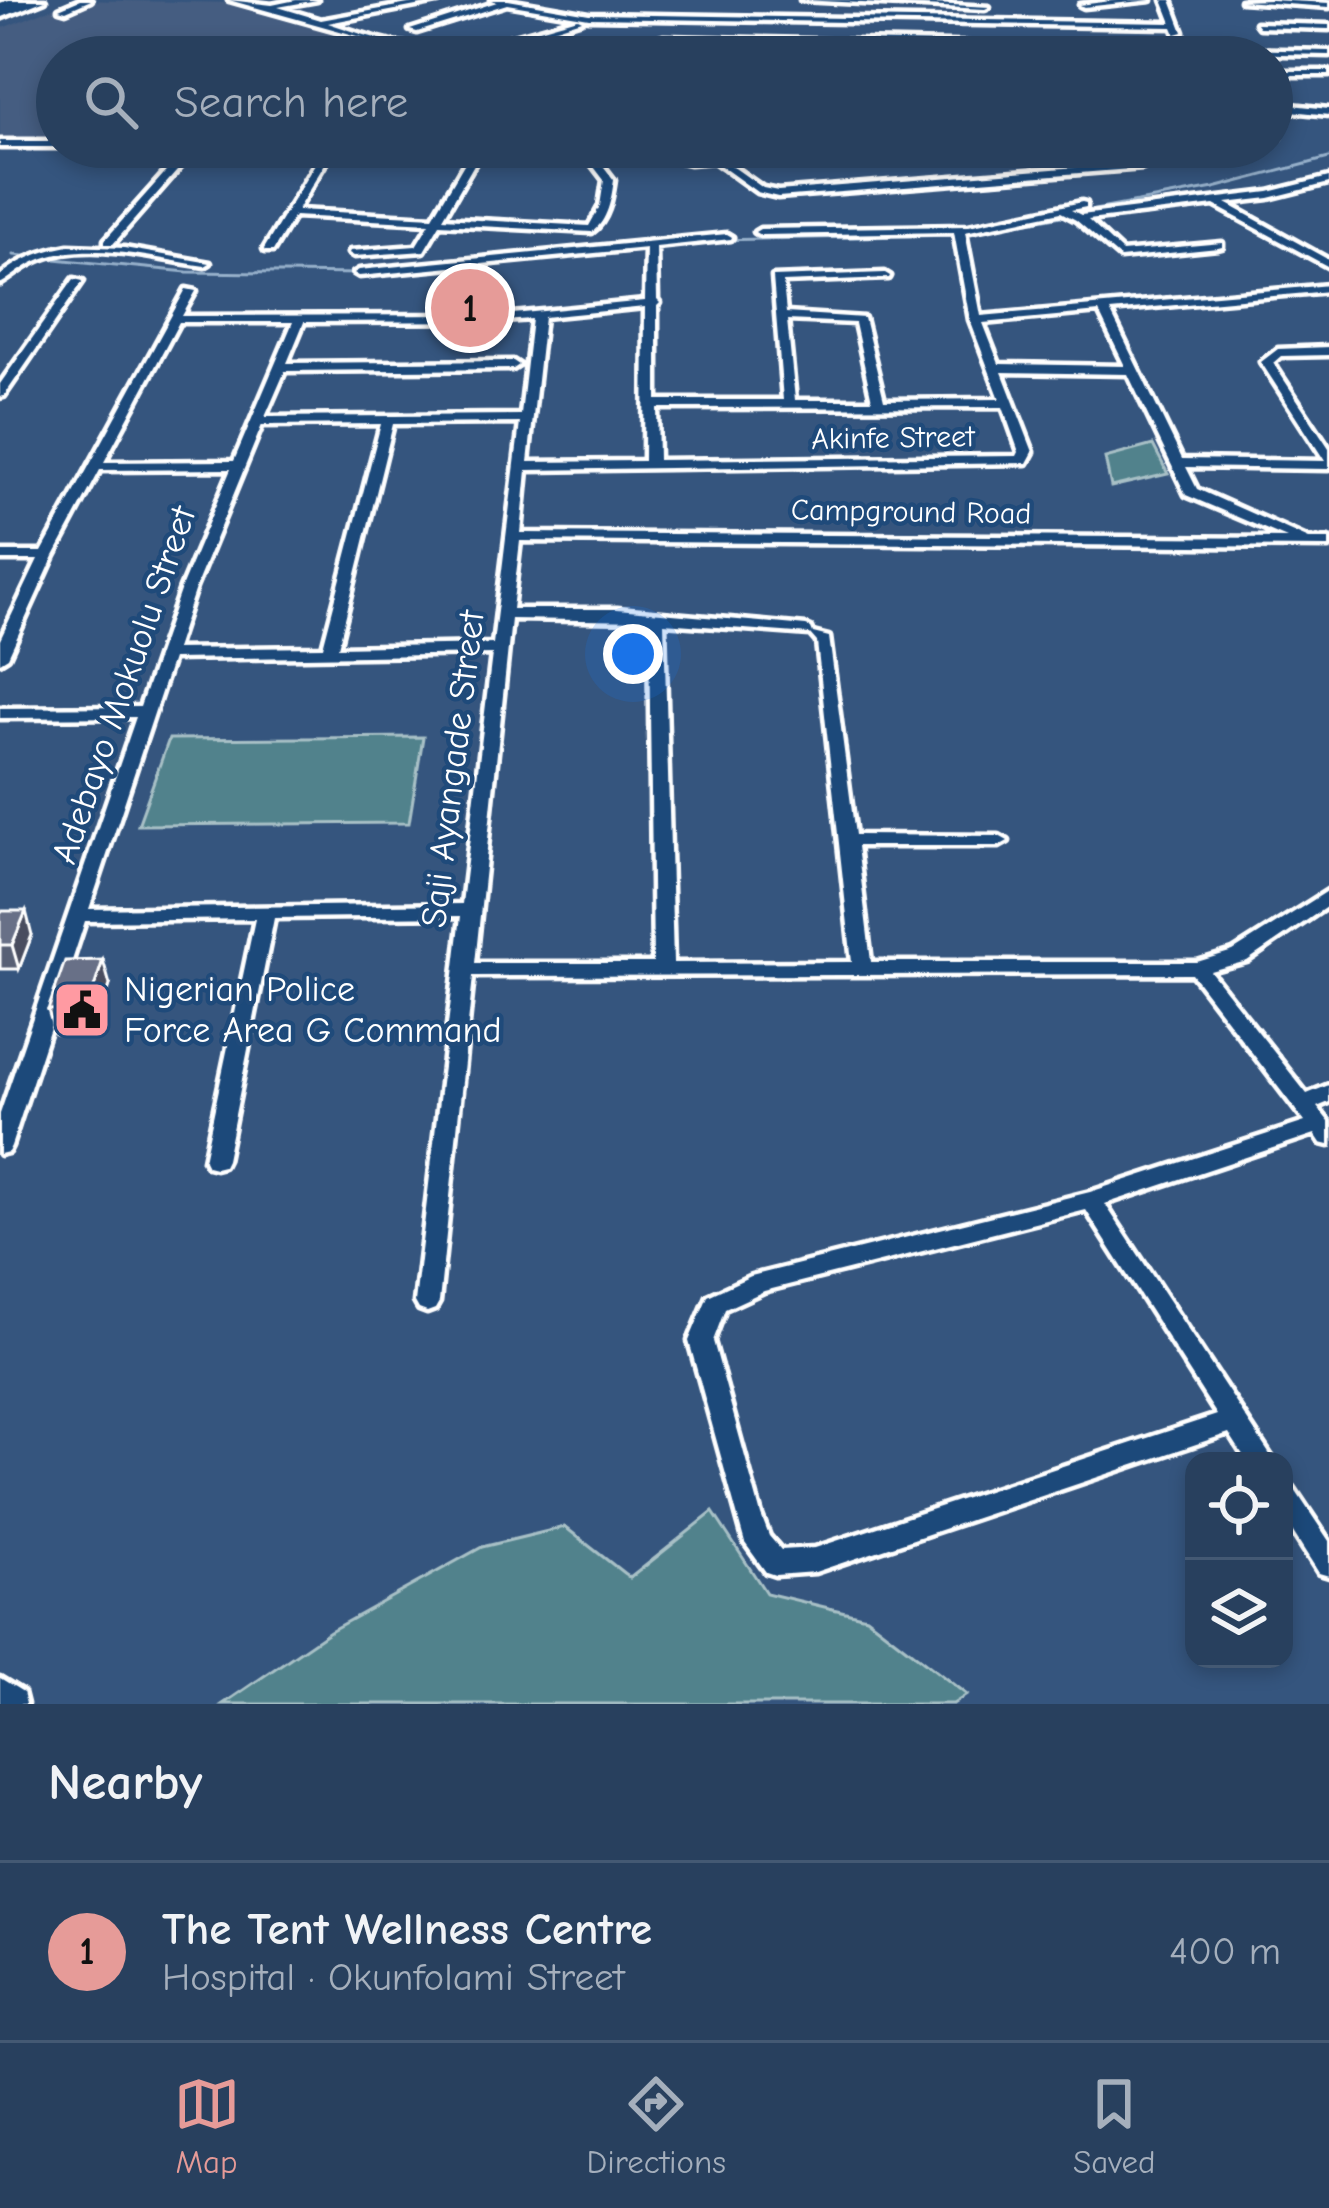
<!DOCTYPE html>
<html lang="en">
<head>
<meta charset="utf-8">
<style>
	body { margin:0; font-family:"Comic Neue",sans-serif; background:#304764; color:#f1f3f6 }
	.controls { position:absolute; right:36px; bottom:36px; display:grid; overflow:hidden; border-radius:24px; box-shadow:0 6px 18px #0003 }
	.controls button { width:108px; height:108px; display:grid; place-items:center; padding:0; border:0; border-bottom:3px solid #445973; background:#28405e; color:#f1f3f6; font:60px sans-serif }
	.you { position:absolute; left:633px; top:654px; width:42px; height:42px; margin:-30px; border:9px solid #fff; border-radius:50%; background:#1a73e8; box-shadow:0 0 0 18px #1a73e833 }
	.badge { display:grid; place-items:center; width:78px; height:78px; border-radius:50%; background:#e69b98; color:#111; font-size:39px; font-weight:700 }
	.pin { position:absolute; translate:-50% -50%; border:6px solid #fff; box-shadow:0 3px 12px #0006 }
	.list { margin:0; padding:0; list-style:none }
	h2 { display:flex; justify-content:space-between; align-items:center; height:156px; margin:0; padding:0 48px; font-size:51px }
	h2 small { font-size:39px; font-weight:400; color:#a5afbc }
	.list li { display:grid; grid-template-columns:78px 1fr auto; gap:36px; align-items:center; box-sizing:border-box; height:180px; padding:0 48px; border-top:3px solid #445973 }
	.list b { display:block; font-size:45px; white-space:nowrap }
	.list p { margin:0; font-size:39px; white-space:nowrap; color:#a5afbc }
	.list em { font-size:39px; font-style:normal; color:#a5afbc }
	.icon { flex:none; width:66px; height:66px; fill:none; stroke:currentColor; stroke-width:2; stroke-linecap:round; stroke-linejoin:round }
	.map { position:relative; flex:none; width:1329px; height:1704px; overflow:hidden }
	.search { position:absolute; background:#28405e; box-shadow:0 6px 18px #0003; left:36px; right:36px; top:36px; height:132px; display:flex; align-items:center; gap:30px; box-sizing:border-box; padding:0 42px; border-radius:66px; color:#a5afbc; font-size:45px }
	.sheet { height:336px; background:#28405e }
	nav { display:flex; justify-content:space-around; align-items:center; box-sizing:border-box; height:168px; border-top:3px solid #445973; background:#28405e; font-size:33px; color:#a5afbc }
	nav a { display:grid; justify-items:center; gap:6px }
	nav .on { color:#e69b98 }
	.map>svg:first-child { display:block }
	.built { fill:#445d81 }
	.green { fill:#51828c; stroke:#a8c0c6; stroke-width:3 }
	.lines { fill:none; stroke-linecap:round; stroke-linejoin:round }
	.stream { stroke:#96b0ca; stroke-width:3 }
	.minor-casing { stroke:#fff; stroke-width:9 }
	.primary-casing { stroke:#fff; stroke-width:9 }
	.motorway-casing { stroke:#fff; stroke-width:9 }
	.minor { fill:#1f4a7a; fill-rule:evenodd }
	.primary { fill:#1f4a7a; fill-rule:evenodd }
	.motorway { fill:#1f4a7a; fill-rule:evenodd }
	.wall { fill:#596074; stroke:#fff; stroke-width:3 }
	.shaded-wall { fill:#484e5e; stroke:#fff; stroke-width:3 }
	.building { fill:#677087; stroke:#fff; stroke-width:3 }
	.labels { text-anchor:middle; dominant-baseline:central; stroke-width:9; stroke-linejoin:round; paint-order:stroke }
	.far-street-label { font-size:30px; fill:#fff; stroke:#1f4a7a }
	.street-label { font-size:36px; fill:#fff; stroke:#1f4a7a }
	.poi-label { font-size:36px; fill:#fff; stroke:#1f4a7a; text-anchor:start }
</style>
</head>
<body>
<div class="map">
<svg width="1329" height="1704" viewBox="0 0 1329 1704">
	<rect width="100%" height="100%" fill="#35557e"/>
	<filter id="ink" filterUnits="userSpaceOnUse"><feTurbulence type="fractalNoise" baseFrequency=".00833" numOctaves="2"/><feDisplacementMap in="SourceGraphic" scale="24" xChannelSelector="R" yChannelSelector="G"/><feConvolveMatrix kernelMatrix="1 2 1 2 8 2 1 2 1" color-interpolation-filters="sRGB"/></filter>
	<g filter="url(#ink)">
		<polygon class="built" points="73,0 239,3 364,40 314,57 57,57 57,142 0,143 0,29"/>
		<g class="green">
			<polygon points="1153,445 1168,474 1111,487 1105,458"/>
			<polygon points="423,737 409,823 138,825 169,739"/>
			<polygon points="713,1512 766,1593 866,1617 967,1695 953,1704 223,1704 330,1631 482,1547 565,1527 630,1578"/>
		</g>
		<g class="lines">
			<g class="stream">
				<polyline points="717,240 958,235 1214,188 1329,158"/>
				<polyline points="14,255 187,272 364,274"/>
				<polyline points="389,273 555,257"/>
			</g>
			<defs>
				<g id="minor">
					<polygon points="80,0 91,0 66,11 59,9"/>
					<path d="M229,0L272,5L296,0H317L278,7L321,20L430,0H447L328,23C358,33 389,44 420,46C475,51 528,32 578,18L582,20L541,33L551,57H543L534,35L469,49L425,52L404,49Z"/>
					<polygon points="491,0 508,0 589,14 1172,23 1163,0 1171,0 1183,32 1176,34 1173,27 589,18 507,4 417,32 410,30 497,2"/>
					<polygon points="801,0 862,0 989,7 985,9"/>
					<polygon points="1119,0 1151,0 1084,7 1080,5"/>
					<polygon points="1271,0 1329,3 1329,7 1241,1"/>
					<polygon points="1256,23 1329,25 1329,29 1259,27"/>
					<polygon points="663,37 1329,51 1329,55 664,41 633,51 632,57 624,57 626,48"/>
					<rect x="1272" y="71" width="57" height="4"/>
					<polygon points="1272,103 1329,109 1329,115 1272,109"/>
					<polygon points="1272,134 1278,135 1280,137 1272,140"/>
					<rect x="0" y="141" width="57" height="6"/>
					<polygon points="188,147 198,147 113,244 105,244 105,240"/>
					<path d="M325,147H335L297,210L433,217L474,147H484L443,218L589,226L600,206L604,180L591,163V154L575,147H590L601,152V163L614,180C611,200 608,220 592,232L440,224L424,251L354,256L349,253L350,251L416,246L430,223L294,216L273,251H265L264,249Z"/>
					<polygon points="660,147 670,147 672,153 690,157 859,147 910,147 905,150 725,161 763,188 778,191 1139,162 1140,158 1129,147 1139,147 1150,158 1148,165 1143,168 778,197 757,192 714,161 690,163 665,157"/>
					<path d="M1329,177V183L1269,198L1226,203L1329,260V267L1214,205L1088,220L1122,252L1222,243V247L1218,248L1120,258L1076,220L1061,212L965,232L981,316L1329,285V291L1110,311L1182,459L1325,461L1261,362L1278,349L1329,347V355L1281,356L1273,363L1329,448V469L1186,467L1197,489L1309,539H1329V547L520,541L512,609H617L806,626L811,628L813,633L829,637L855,835L999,836L1008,841L999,846H857L871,962H1197L1233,951L1329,890V905L1247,961L1210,971L1307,1094L1329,1085V1102L1317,1107L1329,1122V1145L1321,1143L1315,1134L1105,1204L1274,1461H1247L1229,1433L815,1572L775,1575L766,1572L745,1543L689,1341L708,1296L751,1276L1090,1192L1305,1122L1192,974L473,976L439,1302L435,1309L427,1312L419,1309L415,1302L461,916L274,918L226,1160L223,1166L215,1168L207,1166L204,1160L255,919L85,921L11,1146L8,1152L0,1154V1114L136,717L0,718V708L140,707L181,588L231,469L100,470L54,556L8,657L0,662V640L38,560H0V552H42L186,289L196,291L182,316L503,315L645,301L646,248L359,276L354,273L359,270L727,234L732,237L731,239L656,247L657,300L660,303L657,306V400H783L773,277L885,273L890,276L889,278L783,282L786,313L864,318L884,400L1000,399L970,320L954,232L760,235L755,232L760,229L969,226L1082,202L1086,203V207L1071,210L1081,215L1269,192ZM645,307L644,461L528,462L544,317ZM1099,312L1125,366L999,364L983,323ZM532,319L521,415L265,417L285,371L513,369L519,365L513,361L287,363L304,322L503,321ZM787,320L855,323L872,400H795ZM179,322H293L234,461L104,462ZM1002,372L1128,374L1186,495L1287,538L521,533L527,470L1027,463L1033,452ZM1003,407L1019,452L1017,456L658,460L657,408ZM520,423L493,644L338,647L393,424ZM381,424L323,647L175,649L195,588L262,425ZM511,619L649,621L653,963H475ZM664,623L810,634L817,642L852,962L673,963ZM492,654L462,904L89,909L172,659ZM1086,1210L1217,1415L815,1548L781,1550L769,1536L761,1515L713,1341L725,1309L764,1291Z"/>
					<path d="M69,246L124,248L210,263L205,266C154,259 91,240 41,259C25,265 14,276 0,284V276C22,258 42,251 69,246Z"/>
					<polygon points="74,279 83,281 4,396 0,397 0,384"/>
					<polygon points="1284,1483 1293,1487 1329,1541 1329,1576 1319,1573 1284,1518"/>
					<polygon points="0,1678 23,1692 26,1704 0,1704"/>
				</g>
				<polygon id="primary" points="27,0 45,0 0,18 0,10"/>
				<polygon id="motorway" points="9,0 30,0 0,12 0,3"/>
			</defs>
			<use href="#minor" class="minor-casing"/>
			<use href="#primary" class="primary-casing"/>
			<use href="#motorway" class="motorway-casing"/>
			<use href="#minor" class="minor"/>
			<use href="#primary" class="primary"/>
			<use href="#motorway" class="motorway"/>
		</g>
		<g class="wall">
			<polygon points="0,911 32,935 19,969 0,969"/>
			<polygon points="110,985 94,1034 55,1034 48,1010"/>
		</g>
		<g class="shaded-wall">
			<polygon points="26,911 32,935 19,969 12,945"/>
			<polygon points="103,960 110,985 94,1034 87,1009"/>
		</g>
		<g class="building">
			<polygon points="0,911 26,911 12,945 0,945"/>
			<polygon points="103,960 87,1009 48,1010 65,961"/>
		</g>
	</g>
	<defs>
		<symbol id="civic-square" viewBox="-11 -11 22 22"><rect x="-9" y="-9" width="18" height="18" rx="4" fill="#ff9aa2" stroke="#1f4a7a"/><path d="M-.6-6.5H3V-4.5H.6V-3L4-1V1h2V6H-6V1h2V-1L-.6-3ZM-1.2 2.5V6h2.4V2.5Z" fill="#111"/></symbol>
	</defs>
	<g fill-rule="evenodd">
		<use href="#civic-square" x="49" y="977" width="66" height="66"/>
	</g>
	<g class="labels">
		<g class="far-street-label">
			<text transform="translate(893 438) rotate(-1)">Akinfe Street</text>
			<text transform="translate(911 512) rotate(1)">Campground Road</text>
		</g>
		<g class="street-label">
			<text transform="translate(124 685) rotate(-71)">Adebayo Mokuolu Street</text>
			<text transform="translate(453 769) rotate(-83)">Saji Ayangade Street</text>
		</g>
		<g class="poi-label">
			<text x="124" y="989">Nigerian Police<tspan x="124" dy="41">Force Area G Command</tspan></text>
		</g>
	</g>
</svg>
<div class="controls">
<button><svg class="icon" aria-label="locate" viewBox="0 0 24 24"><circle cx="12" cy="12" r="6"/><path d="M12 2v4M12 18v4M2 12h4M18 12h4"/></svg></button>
<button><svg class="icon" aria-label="layers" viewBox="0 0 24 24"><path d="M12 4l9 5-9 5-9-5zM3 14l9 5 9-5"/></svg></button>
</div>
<div class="you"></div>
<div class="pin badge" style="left:470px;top:308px">1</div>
<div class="search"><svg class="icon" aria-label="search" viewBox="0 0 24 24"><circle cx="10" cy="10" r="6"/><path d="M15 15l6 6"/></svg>Search here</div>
</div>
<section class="sheet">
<h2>Nearby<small></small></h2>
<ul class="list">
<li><span class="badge">1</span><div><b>The Tent Wellness Centre</b><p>Hospital · Okunfolami Street</p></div><em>400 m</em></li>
</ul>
</section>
<nav>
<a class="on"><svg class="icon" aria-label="map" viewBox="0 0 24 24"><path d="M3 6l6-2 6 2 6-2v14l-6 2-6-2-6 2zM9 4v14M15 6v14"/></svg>Map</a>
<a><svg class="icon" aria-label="directions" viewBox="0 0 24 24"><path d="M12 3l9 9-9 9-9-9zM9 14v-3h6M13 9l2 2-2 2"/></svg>Directions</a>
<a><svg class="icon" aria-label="saved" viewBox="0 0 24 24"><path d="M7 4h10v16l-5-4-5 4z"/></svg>Saved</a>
</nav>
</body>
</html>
